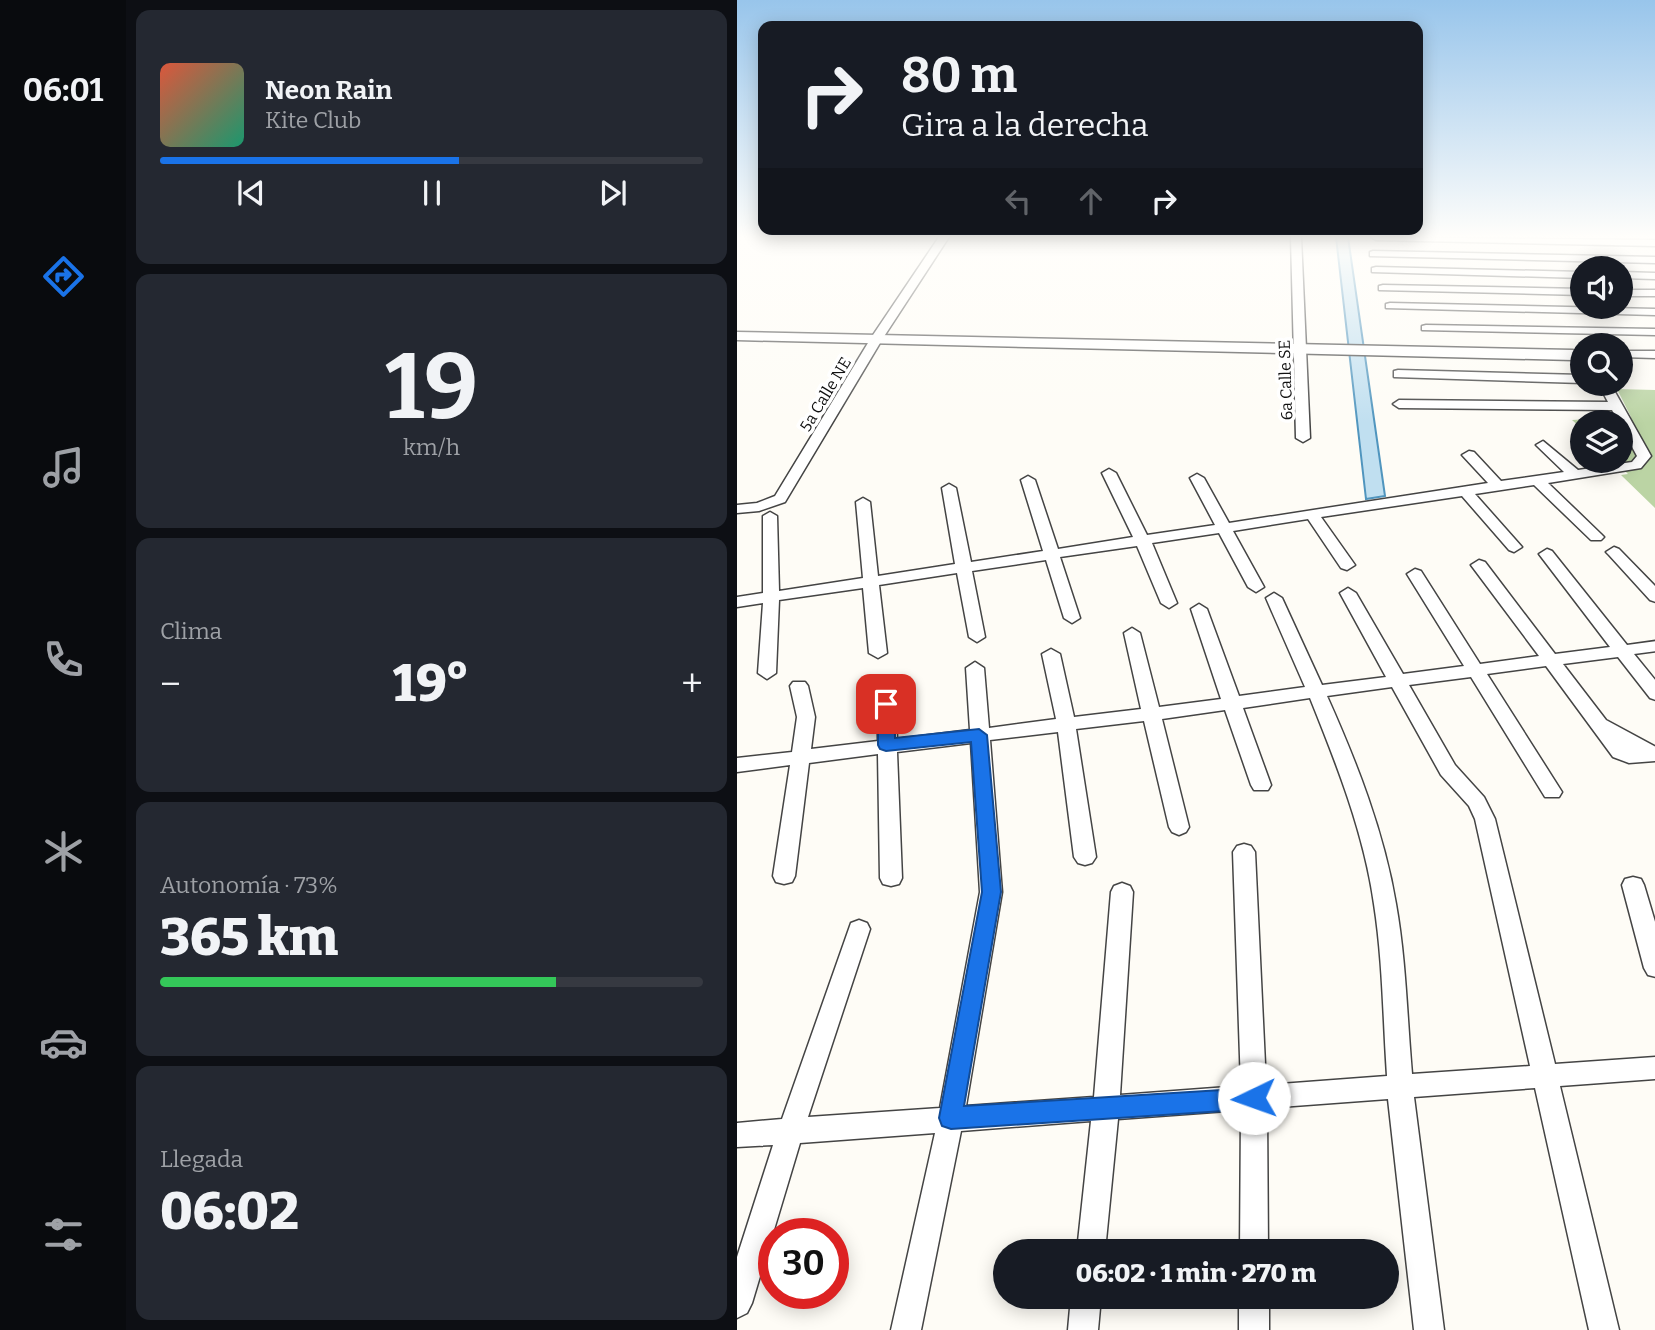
<!DOCTYPE html>
<html lang="es">
<head>
<meta charset="utf-8">
<style>
  :root { --surface:#171b24; --page:#242831; --text:#f1f3f6; --muted:#9ea1a6; --line:#363941; --accent:#1a73e8 }
  body { margin:0; font-family:Bitter,serif; background:var(--page); color:var(--text); height:100vh; display:flex; flex-direction:column; font-size:26px; white-space:nowrap }
  * { box-sizing:border-box; margin:0 }
  p { font-size:23px; color:var(--muted) }
  .icon { flex:none; width:38px; height:38px; fill:none; stroke:currentColor; stroke-width:2; stroke-linecap:round; stroke-linejoin:round }
  .map { position:relative; flex:1; overflow:hidden }
  .panel { display:flex; flex-direction:column; gap:10px; padding:10px; background:#0d0f14; width:611px }
  .panel>* { flex:none }
  .top-card { position:absolute; left:21px; top:21px; width:665px; height:214px; border-radius:14px; box-shadow:0 4px 18px #0003; background:#171b24; color:var(--text); overflow:hidden }
  .buttons { position:absolute; left:833px; top:256px; display:grid; gap:14px }
  .buttons a { display:grid; place-items:center; width:63px; height:63px; border-radius:50%; background:var(--surface); box-shadow:0 4px 18px #0003; font-size:35px }
  .speed { position:absolute; left:21px; top:1218px; display:flex; gap:14px; font-size:35px; font-weight:700; text-align:center }
  .speed>* { display:grid; place-content:center; width:91px; height:91px; border-radius:50%; background:var(--surface); box-shadow:0 4px 18px #0003; line-height:1 }
  .speed .limit { border:10px solid #d22; background:#fff; color:#111 }
  .pin { position:absolute; display:grid; place-items:center; width:60px; height:60px; color:#fff; margin:-30px; border-radius:14px; box-shadow:0 4px 10px #0006 }
  .me { position:absolute; width:77px; margin:-38px; rotate:267deg; stroke-linejoin:round; filter:drop-shadow(0 0 5px #0008) }
  .turn { display:flex; align-items:center; gap:24px; height:147px; padding:0 28px; font-size:32px }
  .turn .icon { width:91px; height:91px; stroke-width:2.5 }
  .turn b { display:block; font-size:49px; line-height:60px }
  .lanes { display:flex; align-items:center; height:66px; padding:0 28px; background:#0003; justify-content:center; gap:35px; direction:ltr }
  .lanes .off { opacity:.35 }
  .big { font-size:52px; font-weight:800; line-height:1.1 }
  .panel .tile { flex:1; display:flex; flex-direction:column; justify-content:center; gap:10px; min-width:0; padding:0 24px; border-radius:14px; background:var(--page) }
  .panel .dial { align-items:center; gap:0 }
  .dial b { font-size:91px; line-height:1 }
  .song { display:flex; align-items:center; gap:21px }
  .cover { width:84px; height:84px; border-radius:10px; background:linear-gradient(135deg,hsl(10 70% 55%),hsl(160 70% 35%)) }
  .played { height:7px; border-radius:4px; background:linear-gradient(90deg,var(--accent) 55%,var(--line) 55%) }
  .keys { display:flex; justify-content:space-around; direction:ltr }
  .heat { display:flex; justify-content:space-between; align-items:center; font-size:38px; direction:ltr }
  .charge { height:10px; border-radius:5px; background:linear-gradient(90deg,#34c759 73%,var(--line) 0) }
  .trip { position:absolute; left:256px; top:1239px; width:406px; height:70px; border-radius:35px; background:var(--surface); box-shadow:0 4px 18px #0003; font-weight:800; line-height:70px; text-align:center }
  main { display:flex; flex:1; min-height:0 }
  .tab-bar { display:flex; flex-direction:column; width:126px; justify-content:space-around; align-items:center; background:#090b0e; color:var(--muted) }
  .tab-bar .icon { width:49px; height:49px }
  .tab-bar .active { color:var(--accent) }
  .tab-bar b { font-size:32px; color:var(--text) }
  .map>svg:first-child { display:block }
</style>
</head>
<body>
<main>
<nav class="tab-bar">
<b>06:01</b>
<svg class="icon active" aria-label="directions" viewBox="0 0 24 24"><path d="M12 3l9 9-9 9-9-9zM9 14v-3h6M13 9l2 2-2 2"/></svg>
<svg class="icon" aria-label="music" viewBox="0 0 24 24"><path d="M9 18V5l10-2v13"/><circle cx="6" cy="18" r="3"/><circle cx="16" cy="16" r="3"/></svg>
<svg class="icon" aria-label="phone" viewBox="0 0 24 24"><path d="M5 4h4l2 5-3 2q2 4 5 5l2-3 5 2v4C11 20 4 13 5 4z"/></svg>
<svg class="icon" aria-label="climate" viewBox="0 0 24 24"><path d="M12 3v18M4 7l16 10M4 17L20 7"/></svg>
<svg class="icon" aria-label="car" viewBox="0 0 24 24"><path d="M5 17H2v-5l4-1 3-4h7l3 4 3 1v5h-3M9 17h6M6 11h13"/><circle cx="7" cy="17" r="2"/><circle cx="17" cy="17" r="2"/></svg>
<svg class="icon" aria-label="filters" viewBox="0 0 24 24"><path d="M4 7h16M4 17h16"/><circle cx="9" cy="7" r="2"/><circle cx="15" cy="17" r="2"/></svg>
</nav>
<section class="panel">
<div class="tile">
<div class="song"><i class="cover"></i><div><b>Neon Rain</b><p>Kite Club</p></div></div>
<div class="played"></div>
<div class="keys"><svg class="icon" aria-label="previous" viewBox="0 0 24 24"><path d="M18 5L8 12l10 7zM5 5v14"/></svg><svg class="icon" aria-label="pause" viewBox="0 0 24 24"><path d="M8 5v14M16 5v14"/></svg><svg class="icon" aria-label="next" viewBox="0 0 24 24"><path d="M6 5l10 7-10 7zM19 5v14"/></svg></div>
</div>
<div class="tile dial"><b>19</b><p>km/h</p></div>
<div class="tile"><p>Clima</p>
<div class="heat"><a>−</a><b class="big">19°</b><a>+</a></div>
</div>
<div class="tile"><p>Autonomía · 73%</p><b class="big">365 km</b><div class="charge"></div></div>
<div class="tile"><p>Llegada</p><b class="big">06:02</b></div>
</section>
<div class="map">
<svg width="919" height="1330" viewBox="0 0 919 1330">
  <rect width="100%" height="100%" fill="#fefcf6"/>
  <path fill="#bbd4a4" d="M 880,389 L 918,390 L 918,508 L 884,475 L 891,474 L 877,460 L 884,460 L 884,422 L 845,422 L 845,429 L 835,420 L 894,417 Z"/>
  <path fill="#c0dff0" stroke="#5095be" stroke-width="2" d="M 599,237 L 611,237 L 648,496 L 629,499 Z"/>
  <g fill="none" stroke-linecap="round" stroke-linejoin="round">
    <defs>
      <path id="minor" d="M 202,237 L 212,237 L 146,338 L 48,502 L 22,511 L 0,513 L 0,505 L 20,503 L 38,496 L 134,338 Z
        M 554,237 L 564,237 L 573,438 L 566,442 L 559,438 Z
        M 634,237 L 919,240 L 919,246 L 639,240 Z
        M 636,251 L 919,257 L 919,263 L 633,256 L 633,252 Z
        M 639,267 L 845,272 L 845,278 L 635,272 L 635,268 Z
        M 884,272 L 919,273 L 919,279 L 884,278 Z
        M 646,285 L 845,289 L 845,295 L 642,290 L 642,286 Z
        M 884,290 L 919,290 L 919,296 L 884,296 Z
        M 653,303 L 919,309 L 919,315 L 649,308 L 649,304 Z
        M 689,325 L 919,329 L 919,335 L 685,330 L 685,326 Z
        M 884,351 L 919,351 L 919,358 L 884,357 Z
        M 661,370 L 845,375 L 845,383 L 657,377 L 657,371 Z
        M 861,383 L 873,383 L 914,456 L 904,468 L 811,483 L 864,534 L 867,537 L 864,540 L 854,540 L 797,485 L 738,494 L 785,547 L 777,552 L 772,550 L 725,496 L 584,517 L 618,565 L 610,570 L 604,568 L 571,519 L 496,531 L 527,587 L 519,592 L 511,587 L 482,533 L 415,543 L 440,603 L 432,608 L 424,603 L 400,546 L 323,557 L 343,618 L 335,623 L 327,618 L 309,560 L 235,571 L 248,637 L 240,642 L 232,637 L 220,573 L 142,585 L 150,653 L 141,658 L 132,653 L 126,588 L 42,600 L 39,673 L 30,679 L 21,673 L 26,603 L 0,607 L 0,597 L 26,593 L 26,516 L 33,512 L 40,516 L 42,591 L 126,578 L 119,502 L 126,498 L 133,502 L 141,576 L 218,564 L 205,488 L 212,484 L 219,488 L 234,562 L 306,551 L 284,480 L 291,476 L 298,480 L 321,549 L 396,537 L 365,473 L 372,469 L 379,473 L 410,535 L 478,525 L 453,478 L 460,474 L 467,478 L 492,523 L 751,483 L 725,455 L 732,451 L 737,452 L 764,481 L 827,472 L 799,445 L 806,441 L 841,470 L 895,462 L 900,456 L 875,410 L 662,408 L 656,404 L 662,400 L 871,402 Z
        M 877,547 L 882,549 L 919,587 L 919,602 L 913,600 L 872,555 L 869,552 Z
        M 810,549 L 815,551 L 890,645 L 919,641 L 919,651 L 897,654 L 919,681 L 919,700 L 913,698 L 881,657 L 826,664 L 869,720 L 919,747 L 919,761 L 892,763 L 876,757 L 809,666 L 750,674 L 825,792 L 822,797 L 808,797 L 734,677 L 672,685 L 718,765 L 747,797 L 758,819 L 818,1064 L 919,1057 L 919,1079 L 823,1086 L 882,1330 L 852,1330 L 798,1088 L 677,1097 L 707,1330 L 677,1330 L 651,1099 L 530,1108 L 531,1251 L 503,1251 L 504,1110 L 381,1119 L 368,1251 L 340,1251 L 354,1121 L 224,1131 L 184,1330 L 154,1330 L 198,1133 L 63,1143 L 15,1303 L 10,1313 L 0,1318 L 0,1257 L 36,1145 L 0,1147 L 0,1123 L 45,1119 L 114,923 L 122,920 L 130,923 L 133,929 L 71,1117 L 203,1108 L 243,892 L 234,743 L 160,752 L 165,878 L 162,884 L 154,886 L 146,884 L 143,878 L 141,754 L 72,763 L 58,876 L 55,882 L 47,884 L 39,882 L 36,876 L 53,765 L 0,772 L 0,758 L 55,752 L 60,717 L 53,686 L 56,682 L 68,682 L 71,686 L 78,717 L 74,749 L 141,741 L 140,683 L 149,677 L 158,683 L 160,739 L 233,730 L 229,668 L 238,662 L 247,668 L 252,728 L 319,719 L 305,654 L 314,649 L 323,654 L 337,717 L 404,709 L 387,633 L 395,628 L 403,633 L 422,707 L 484,699 L 454,609 L 462,604 L 470,609 L 502,696 L 568,687 L 529,598 L 537,593 L 545,598 L 585,685 L 649,677 L 603,593 L 611,588 L 619,593 L 666,674 L 727,666 L 670,574 L 678,569 L 684,571 L 743,664 L 802,656 L 734,565 L 742,560 L 748,562 L 818,654 L 873,647 L 802,554 ZM 655,687 L 704,775 L 732,806 L 738,819 L 793,1066 L 675,1074 C 670,1017 669,960 659,904 C 647,832 620,763 590,696 ZM 573,698 C 600,765 627,833 637,904 C 646,961 646,1019 650,1076 L 529,1085 L 518,852 L 514,846 L 507,844 L 500,846 L 496,852 L 504,1086 L 383,1095 L 396,892 L 393,886 L 385,883 L 377,886 L 374,892 L 357,1097 L 229,1106 L 265,892 L 253,740 L 321,732 L 337,857 L 341,863 L 348,865 L 355,863 L 359,857 L 339,729 L 407,721 L 432,827 L 435,832 L 442,835 L 449,832 L 452,827 L 425,719 L 488,710 L 514,785 L 517,790 L 531,790 L 534,785 L 506,708 Z
        M 896,877 L 904,879 L 907,885 L 919,925 L 919,977 L 911,975 L 907,968 L 885,885 L 888,879 Z
        M 334,1297 L 364,1297 L 361,1330 L 331,1330 Z
        M 502,1297 L 532,1297 L 532,1330 L 502,1330 Z"/>
      <path id="tertiary" d="M 0,332 L 836,350 L 844,355 L 836,360 L 0,340 Z"/>
    </defs>
    <use href="#minor" stroke="#444" stroke-width="3"/>
    <use href="#tertiary" stroke="#444" stroke-width="3"/>
    <use href="#minor" fill="#fff" fill-rule="evenodd"/>
    <use href="#tertiary" fill="#fff" fill-rule="evenodd"/>
  </g>
  <linearGradient id="sky" x2="0" y2="1"><stop stop-color="#98c5eb"/><stop offset="0.56" stop-color="#fffefb"/><stop offset="1" stop-color="#fffefb" stop-opacity="0"/></linearGradient>
  <rect width="919" height="423" fill="url(#sky)"/>
  <path fill="#1a73e8" stroke="#114b97" stroke-width="2" d="M 149,698 L 158,704 L 158,738 L 242,729 L 250,735 L 264,892 L 227,1106 L 517,1088 L 525,1091 L 528,1098 L 525,1106 L 517,1109 L 214,1129 L 205,1126 L 202,1118 L 245,892 L 234,742 L 149,751 L 143,749 L 141,745 L 141,704 Z"/>
  <g text-anchor="middle" stroke-width="7" stroke-linejoin="round" paint-order="stroke">
    <g font-size="16" fill="#111" stroke="#fff">
      <text transform="translate(548 380) rotate(-92)" y="6">6a Calle SE</text>
      <text transform="translate(88 394) rotate(-59)" y="6">5a Calle NE</text>
    </g>
  </g>
</svg>
<div class="buttons">
<a><svg class="icon" aria-label="sound" viewBox="0 0 24 24"><path d="M4 9h4l5-4v14l-5-4H4zM17 9q2 3 0 6"/></svg></a>
<a><svg class="icon" aria-label="search" viewBox="0 0 24 24"><circle cx="10" cy="10" r="6"/><path d="M15 15l6 6"/></svg></a>
<a><svg class="icon" aria-label="layers" viewBox="0 0 24 24"><path d="M12 4l9 5-9 5-9-5zM3 14l9 5 9-5"/></svg></a>
</div>
<div class="speed"><div class="limit">30</div></div>
<div class="pin" style="left:149px;top:704px;background:#d93025"><svg class="icon" aria-label="arrive" viewBox="0 0 24 24"><path d="M6 21V4h12l-3 4 3 4H6"/></svg></div>
<svg class="me" style="left:517px;top:1098px" viewBox="-20 -20 40 40"><circle r="19" fill="#fff"/><path d="M0-13L10 11 0 6-10 11z" fill="#1a73e8"/></svg>
<div class="trip">06:02 · 1 min · 270 m</div>
<div class="top-card">
<div class="turn"><svg class="icon" aria-label="right" viewBox="0 0 24 24"><path d="M7 20v-9h11M14 6l5 5-5 5"/></svg><div><b>80 m</b>Gira a la derecha</div></div>
<div class="lanes"><svg class="icon off" aria-label="left" viewBox="0 0 24 24"><path d="M17 20v-9H6M10 6l-5 5 5 5"/></svg><svg class="icon off" aria-label="ahead" viewBox="0 0 24 24"><path d="M12 20V5M6 11l6-6 6 6"/></svg><svg class="icon" aria-label="right" viewBox="0 0 24 24"><path d="M7 20v-9h11M14 6l5 5-5 5"/></svg></div>
</div>
</div>
</main>
</body>
</html>
